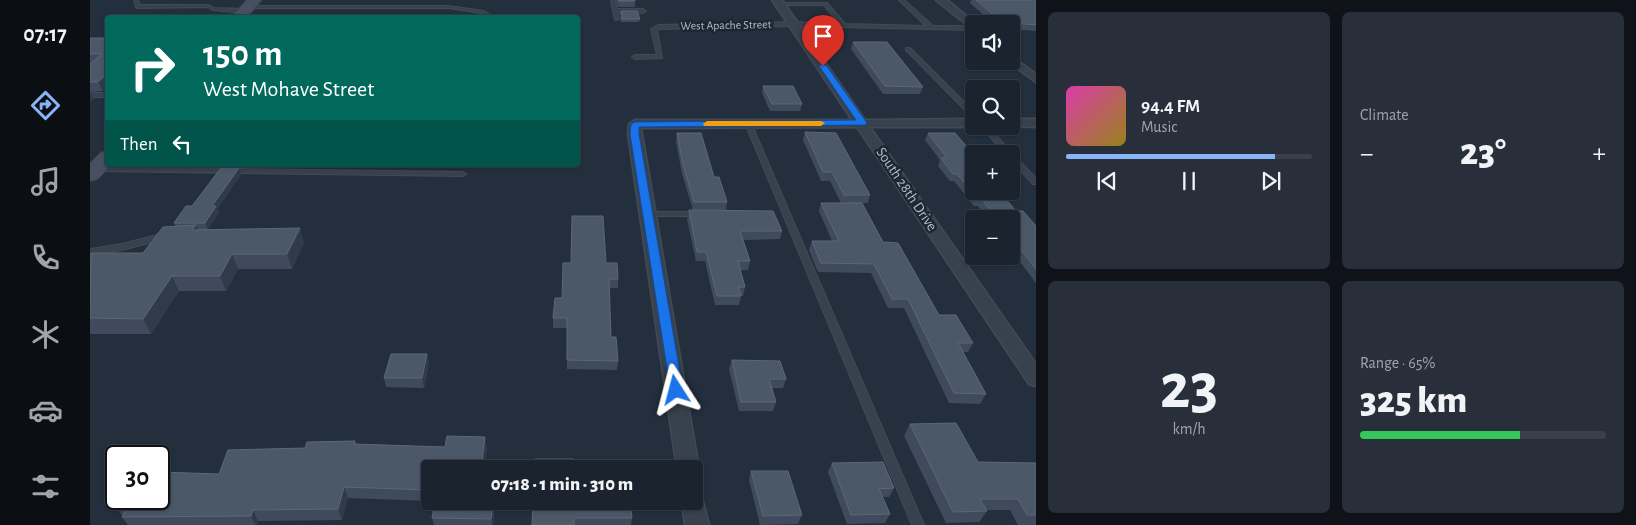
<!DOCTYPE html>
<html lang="en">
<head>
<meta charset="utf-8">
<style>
  :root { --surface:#1b232e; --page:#282f3a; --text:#f1f3f6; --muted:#a0a4aa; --line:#39404a; --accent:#8ab4f8 }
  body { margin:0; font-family:"Alegreya Sans",sans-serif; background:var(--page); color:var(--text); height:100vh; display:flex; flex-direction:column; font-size:19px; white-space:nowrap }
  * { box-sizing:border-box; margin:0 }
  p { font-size:16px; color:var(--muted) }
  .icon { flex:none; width:28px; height:28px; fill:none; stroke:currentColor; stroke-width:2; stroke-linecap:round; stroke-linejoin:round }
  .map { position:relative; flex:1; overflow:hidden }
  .panel { display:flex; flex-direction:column; gap:12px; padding:12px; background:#0f1319; width:600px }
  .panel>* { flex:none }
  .guide { position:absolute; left:15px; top:15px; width:475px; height:152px; border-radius:5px; box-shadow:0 1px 4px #0004,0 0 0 1px var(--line); background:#00695c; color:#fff; overflow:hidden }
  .buttons { position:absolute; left:875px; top:15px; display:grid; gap:10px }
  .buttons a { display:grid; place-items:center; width:55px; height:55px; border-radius:5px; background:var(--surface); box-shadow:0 1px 4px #0004,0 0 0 1px var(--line); font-size:25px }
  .speed { position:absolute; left:15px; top:445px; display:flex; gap:10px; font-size:25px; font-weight:700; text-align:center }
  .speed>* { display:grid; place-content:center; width:65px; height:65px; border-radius:50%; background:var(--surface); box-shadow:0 1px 4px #0004,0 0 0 1px var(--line); line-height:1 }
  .speed .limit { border:2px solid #111; border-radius:8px; background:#fff; color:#111 }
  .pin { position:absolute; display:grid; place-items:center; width:42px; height:42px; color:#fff; margin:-51px -21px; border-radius:50% 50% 50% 0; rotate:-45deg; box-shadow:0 0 5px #0007 }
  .pin .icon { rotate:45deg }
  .me { position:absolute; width:55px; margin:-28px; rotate:351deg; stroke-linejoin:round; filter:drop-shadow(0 0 4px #0008) }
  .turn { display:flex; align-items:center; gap:18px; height:105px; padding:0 15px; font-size:22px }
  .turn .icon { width:65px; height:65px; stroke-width:2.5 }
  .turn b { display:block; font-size:35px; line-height:42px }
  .then { display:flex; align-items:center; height:48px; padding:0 15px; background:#0003; gap:10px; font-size:19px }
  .big { font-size:38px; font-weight:800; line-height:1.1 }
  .panel .widget { flex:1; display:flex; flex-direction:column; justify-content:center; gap:8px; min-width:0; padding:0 18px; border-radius:8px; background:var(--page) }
  .panel .dial { align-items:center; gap:0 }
  .dial b { font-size:65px; line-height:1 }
  .song { display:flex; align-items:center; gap:15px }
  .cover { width:60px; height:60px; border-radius:8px; background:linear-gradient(135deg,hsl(320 70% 55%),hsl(50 70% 35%)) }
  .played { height:5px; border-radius:2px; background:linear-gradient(90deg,var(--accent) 85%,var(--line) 85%) }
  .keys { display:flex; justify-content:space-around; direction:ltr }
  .heat { display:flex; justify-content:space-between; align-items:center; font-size:28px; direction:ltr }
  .charge { height:8px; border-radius:4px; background:linear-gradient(90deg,#34c759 65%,var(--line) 0) }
  .panel .tiles { flex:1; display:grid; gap:12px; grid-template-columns:repeat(2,1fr) }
  .trip { position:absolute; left:331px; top:460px; width:282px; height:50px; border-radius:5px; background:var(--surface); box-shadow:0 1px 4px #0004,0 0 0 1px var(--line); font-weight:800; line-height:50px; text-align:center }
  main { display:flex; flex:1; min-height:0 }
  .tabs { display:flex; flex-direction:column; width:90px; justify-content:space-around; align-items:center; background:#0b0e12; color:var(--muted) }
  .tabs .icon { width:35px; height:35px }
  .tabs .on { color:var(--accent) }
  .tabs b { font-size:22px; color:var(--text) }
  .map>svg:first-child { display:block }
</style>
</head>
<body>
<main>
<nav class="tabs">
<b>07:17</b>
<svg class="icon on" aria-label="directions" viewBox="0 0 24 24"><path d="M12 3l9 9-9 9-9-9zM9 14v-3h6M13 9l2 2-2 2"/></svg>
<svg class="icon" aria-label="music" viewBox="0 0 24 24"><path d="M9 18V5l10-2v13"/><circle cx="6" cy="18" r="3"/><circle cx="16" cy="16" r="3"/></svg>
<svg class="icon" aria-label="phone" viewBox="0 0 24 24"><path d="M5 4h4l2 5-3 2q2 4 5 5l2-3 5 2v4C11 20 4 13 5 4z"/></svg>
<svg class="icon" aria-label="climate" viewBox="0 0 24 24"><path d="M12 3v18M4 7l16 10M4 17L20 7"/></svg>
<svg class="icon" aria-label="car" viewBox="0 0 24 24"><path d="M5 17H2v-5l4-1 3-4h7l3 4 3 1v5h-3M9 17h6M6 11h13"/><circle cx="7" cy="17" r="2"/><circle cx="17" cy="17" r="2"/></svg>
<svg class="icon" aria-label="filters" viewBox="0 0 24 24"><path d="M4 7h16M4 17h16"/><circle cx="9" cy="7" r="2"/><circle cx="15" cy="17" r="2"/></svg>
</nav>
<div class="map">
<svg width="946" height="525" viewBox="0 0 946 525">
  <rect width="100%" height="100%" fill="#242f3e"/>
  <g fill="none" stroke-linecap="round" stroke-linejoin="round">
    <defs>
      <path id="service" d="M 44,0 L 48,0 L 50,5 L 119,5 L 124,8 L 154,9 L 157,11 L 154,13 L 123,10 L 118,7 L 48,8 L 46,7 Z
        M 521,0 L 525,0 L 527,9 L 553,9 L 556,11 L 553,13 L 528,13 L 530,19 L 525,20 Z
        M 809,0 L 814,0 L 843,26 L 884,26 L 884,30 L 704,26 L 569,29 L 567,30 L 572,58 L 545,59 L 542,57 L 545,55 L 567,55 L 561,29 L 568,25 L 704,22 L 750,24 L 734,5 L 688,5 L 688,4 L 690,3 L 737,3 L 755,24 L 836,26 Z
        M 157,6 L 359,6 L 393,11 L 407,18 L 400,18 L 390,13 L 359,8 L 155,8 L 155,7 Z
        M 816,48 L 820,48 L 884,112 L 884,118 L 882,117 L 816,50 Z
        M 0,93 L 18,93 L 18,97 L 0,97 Z
        M 658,121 L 661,123 L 834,525 L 822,525 L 655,123 Z
        M 891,126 L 898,126 L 922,154 L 946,178 L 946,184 L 943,184 L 921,160 L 921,154 L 915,154 Z
        M 4,167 L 372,172 L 376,174 L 372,176 L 7,171 L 3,169 Z
        M 555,212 L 610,212 L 614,214 L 610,216 L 558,216 L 554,214 Z
        M 75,233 L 78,234 L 79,236 L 78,238 L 32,250 L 0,255 L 0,249 L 32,244 Z"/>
      <path id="minor" d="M 682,0 L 692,0 L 775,120 L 884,119 L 884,126 L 886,126 L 884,127 L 780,127 L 946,364 L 946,386 L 939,384 L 767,127 L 551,128 L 609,469 L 605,476 L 605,469 L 587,469 L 538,134 L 539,124 L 545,120 L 762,120 Z
        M 846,0 L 857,0 L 886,24 L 884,24 L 884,30 Z
        M 921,56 L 946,74 L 946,82 L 917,61 L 921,61 Z
        M 921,119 L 946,119 L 946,127 L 919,126 L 921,126 Z
        M 605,491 L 611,494 L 619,525 L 595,525 L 592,501 L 605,501 Z"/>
      <path id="secondary" d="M 157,0 L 171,0 L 156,18 L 141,18 Z
        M 18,151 L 18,165 L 21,165 L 7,179 L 0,181 L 0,164 L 11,153 Z"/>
    </defs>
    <use href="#service" stroke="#414a57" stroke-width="2"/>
    <use href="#minor" stroke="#414a57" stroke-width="3"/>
    <use href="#secondary" stroke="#414a57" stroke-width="2"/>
    <use href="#service" fill="#38414e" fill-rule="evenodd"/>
    <use href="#minor" fill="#38414e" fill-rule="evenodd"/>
    <use href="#secondary" fill="#465061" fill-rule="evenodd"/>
  </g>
  <path fill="#3f4b5c" d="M 526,0 L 545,0 L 545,7 L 528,7 Z
    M 881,0 L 946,0 L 946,31 L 921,29 L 921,24 L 904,24 L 880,3 Z
    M 531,11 L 550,19 L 549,22 L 531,22 Z
    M 0,38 L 18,38 L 18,87 L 13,91 L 0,92 L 4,99 L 0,102 L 0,64 L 1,63 L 0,63 Z
    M 763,42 L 833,87 L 830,94 L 793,94 L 761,49 Z
    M 673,86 L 712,104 L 710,111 L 680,111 L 672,93 Z
    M 715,132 L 780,195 L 778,203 L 772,203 L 793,242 L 849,315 L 883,343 L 878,352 L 873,352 L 896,394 L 890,404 L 859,403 L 814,308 L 798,308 L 781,273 L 728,272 L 719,250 L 722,241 L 742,241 L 729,211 L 731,203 L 751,203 L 740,181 L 731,181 L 713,140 Z
    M 587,133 L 624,177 L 637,202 L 636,210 L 603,210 L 592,174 L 586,141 Z
    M 838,133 L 884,191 L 926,211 L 946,226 L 946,283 L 921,250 L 921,219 L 897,219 L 888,206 L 884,206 L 864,181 L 860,181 L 848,166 L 850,160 L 835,140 Z
    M 149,168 L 151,175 L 127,209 L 129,213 L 118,229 L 214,243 L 202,269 L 148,269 L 136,291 L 89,291 L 61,334 L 0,334 L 0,254 L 53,253 L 85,226 L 84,223 L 102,206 Z
    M 599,210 L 692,231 L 690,239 L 653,240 L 660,261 L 658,270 L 650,270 L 655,287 L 653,296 L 651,296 L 649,305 L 625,305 L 615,261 L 606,261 L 597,219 Z
    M 516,263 L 528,279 L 528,288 L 519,288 L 521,337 L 528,361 L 527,370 L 477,369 L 477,328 L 463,328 L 463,318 L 472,298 Z
    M 337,354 L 339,363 L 334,388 L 296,387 L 294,378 Z
    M 642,360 L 696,379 L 693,388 L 682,388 L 686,402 L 683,411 L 649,411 L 639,369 Z
    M 820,424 L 888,462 L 946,463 L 946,525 L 928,525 L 920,510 L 896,510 L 897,511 L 889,522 L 856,523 L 814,436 Z
    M 265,441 L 266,445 L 397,448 L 394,469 L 340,469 L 340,501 L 258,498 L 252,520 L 168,521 L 167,525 L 38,525 L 32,517 L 33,515 L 32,515 L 24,505 L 215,448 Z
    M 742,463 L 804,488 L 799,497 L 793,497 L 800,514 L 795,523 L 757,524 L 738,472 Z
    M 661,471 L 712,515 L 708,524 L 670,525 L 659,480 Z
    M 345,501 L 405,501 L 403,525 L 344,525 L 342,518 Z
    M 443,501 L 542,518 L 541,525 L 442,525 Z"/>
  <path fill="#2f3b4b" d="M 18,73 L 18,87 L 13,91 L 8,82 Z
    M 0,91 L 4,99 L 0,102 Z
    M 149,168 L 151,175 L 127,209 L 129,213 L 118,230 L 115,223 L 122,206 Z
    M 106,225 L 112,239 L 102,230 Z
    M 210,228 L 214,243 L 202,269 L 197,254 Z
    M 142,254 L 148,269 L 136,291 L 130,276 Z
    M 82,276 L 89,291 L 61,334 L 53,319 Z
    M 337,354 L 339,363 L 334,388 L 332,378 Z
    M 395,437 L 397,448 L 394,469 L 391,469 Z
    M 254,487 L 258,498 L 252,520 L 248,509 Z
    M 403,501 L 405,501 L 403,525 L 402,525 L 401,519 Z
    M 163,510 L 168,521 L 167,525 L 165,525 L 161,516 Z"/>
  <path fill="#4b5868" stroke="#5c6777" d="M 529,0 L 545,0 L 545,1 L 529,1 Z
    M 886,0 L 946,0 L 946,25 L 912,22 Z
    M 531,11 L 547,11 L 550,19 L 532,19 Z
    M 0,38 L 18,38 L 18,73 L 8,82 L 0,82 L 0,64 L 12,54 L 0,54 Z
    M 763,42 L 797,42 L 833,87 L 795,86 Z
    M 673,86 L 703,86 L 712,104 L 682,104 Z
    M 715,132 L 746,133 L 780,195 L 754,195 L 742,172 L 733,172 Z
    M 587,133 L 611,133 L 624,177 L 629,177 L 637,202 L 604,202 L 593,165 Z
    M 838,133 L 865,133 L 884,155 L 884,191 L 909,191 L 926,211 L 933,211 L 946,226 L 946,269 L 921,237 L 921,219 L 907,219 L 891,198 L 888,198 L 867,174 L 863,174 L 851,158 L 857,158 Z
    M 131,168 L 149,168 L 122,206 L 126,206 L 115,223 L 84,223 L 96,206 L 102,206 Z
    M 731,203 L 772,203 L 793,242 L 808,243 L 849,315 L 866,315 L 883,343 L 868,343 L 896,394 L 864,393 L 818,299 L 802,299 L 784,264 L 731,263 L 722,241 L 749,241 Z
    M 599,210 L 683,211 L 692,231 L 650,231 L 660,261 L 648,261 L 655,287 L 648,287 L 651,296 L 627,296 L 616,252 L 607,252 Z
    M 482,216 L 513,216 L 516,263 L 527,263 L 528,279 L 519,279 L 521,337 L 526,337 L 528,361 L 477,360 L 477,318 L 463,318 L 465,298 L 472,298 L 473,263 L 481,263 Z
    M 106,225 L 102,230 L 210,228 L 197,254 L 142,254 L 130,276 L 82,276 L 53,319 L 0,318 L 1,253 L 53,253 L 73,227 Z
    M 301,354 L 337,354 L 332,378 L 294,378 Z
    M 642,360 L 690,361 L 696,379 L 679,379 L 686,402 L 651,402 Z
    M 866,423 L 888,462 L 946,463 L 946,515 L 937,515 L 928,499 L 890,499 L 897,511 L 863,512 L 820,424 Z
    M 357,436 L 395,437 L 391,469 L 340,469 L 340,490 L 254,487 L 248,509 L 163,510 L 161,516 L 32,517 L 39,505 L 24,505 L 27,499 L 69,499 L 69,472 L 129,474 L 138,450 L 215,448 L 217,442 L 265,441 L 264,444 L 355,447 Z
    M 445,459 L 484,459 L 484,469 L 445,469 Z
    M 793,462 L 804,488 L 789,489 L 800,514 L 761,515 L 742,463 Z
    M 661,471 L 698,471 L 712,515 L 673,516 Z
    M 345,501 L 403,501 L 401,519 L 342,518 Z
    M 443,501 L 540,501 L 542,518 L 484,518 L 484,525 L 442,525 Z"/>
  <path fill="#1a73e8" stroke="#114b97" d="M 730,65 L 736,65 L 777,123 L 775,125 L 549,127 L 549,134 L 593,390 L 591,394 L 581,394 L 540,134 L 541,124 L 545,122 L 766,120 L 729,66 Z"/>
  <path fill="#f59e0b" d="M 617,121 L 731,121 L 735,123 L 731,126 L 614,126 L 613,124 Z"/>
  <g text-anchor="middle" stroke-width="5" stroke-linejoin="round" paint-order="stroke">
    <g font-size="12" fill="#b4bcc9" stroke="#1d2633">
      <text transform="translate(636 25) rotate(-1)" y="4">West Apache Street</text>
    </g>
    <g font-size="15" fill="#b4bcc9" stroke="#1d2633">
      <text transform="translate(817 189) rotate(56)" y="5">South 28th Drive</text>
    </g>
  </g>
</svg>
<div class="buttons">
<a><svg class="icon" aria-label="sound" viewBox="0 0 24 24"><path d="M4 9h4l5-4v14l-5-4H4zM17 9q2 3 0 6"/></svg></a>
<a><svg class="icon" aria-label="search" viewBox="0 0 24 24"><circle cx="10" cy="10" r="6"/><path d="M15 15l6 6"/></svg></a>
<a>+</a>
<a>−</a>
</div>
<div class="speed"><div class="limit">30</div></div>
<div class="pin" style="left:733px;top:66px;background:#d93025"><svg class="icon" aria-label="arrive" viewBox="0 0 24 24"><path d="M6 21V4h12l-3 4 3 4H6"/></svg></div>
<svg class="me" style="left:586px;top:390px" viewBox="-20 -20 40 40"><path d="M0-17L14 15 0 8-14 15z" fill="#1a73e8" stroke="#fff" stroke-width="4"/></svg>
<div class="trip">07:18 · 1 min · 310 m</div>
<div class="guide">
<div class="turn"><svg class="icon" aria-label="right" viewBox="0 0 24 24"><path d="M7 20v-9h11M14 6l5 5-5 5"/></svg><div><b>150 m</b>West Mohave Street</div></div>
<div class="then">Then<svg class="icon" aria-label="left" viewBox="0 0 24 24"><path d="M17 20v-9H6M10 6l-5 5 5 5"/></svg></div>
</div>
</div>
<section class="panel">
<div class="tiles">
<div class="widget">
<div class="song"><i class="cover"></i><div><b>94.4 FM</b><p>Music</p></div></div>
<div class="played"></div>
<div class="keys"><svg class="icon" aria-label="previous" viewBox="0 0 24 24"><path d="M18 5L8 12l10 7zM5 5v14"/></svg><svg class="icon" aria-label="pause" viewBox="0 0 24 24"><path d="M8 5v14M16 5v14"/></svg><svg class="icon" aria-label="next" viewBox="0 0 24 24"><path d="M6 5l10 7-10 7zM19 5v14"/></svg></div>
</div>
<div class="widget"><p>Climate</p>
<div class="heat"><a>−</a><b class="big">23°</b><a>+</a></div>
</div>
<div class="widget dial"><b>23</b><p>km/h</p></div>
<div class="widget"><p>Range · 65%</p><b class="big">325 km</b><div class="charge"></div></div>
</div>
</section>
</main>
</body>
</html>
